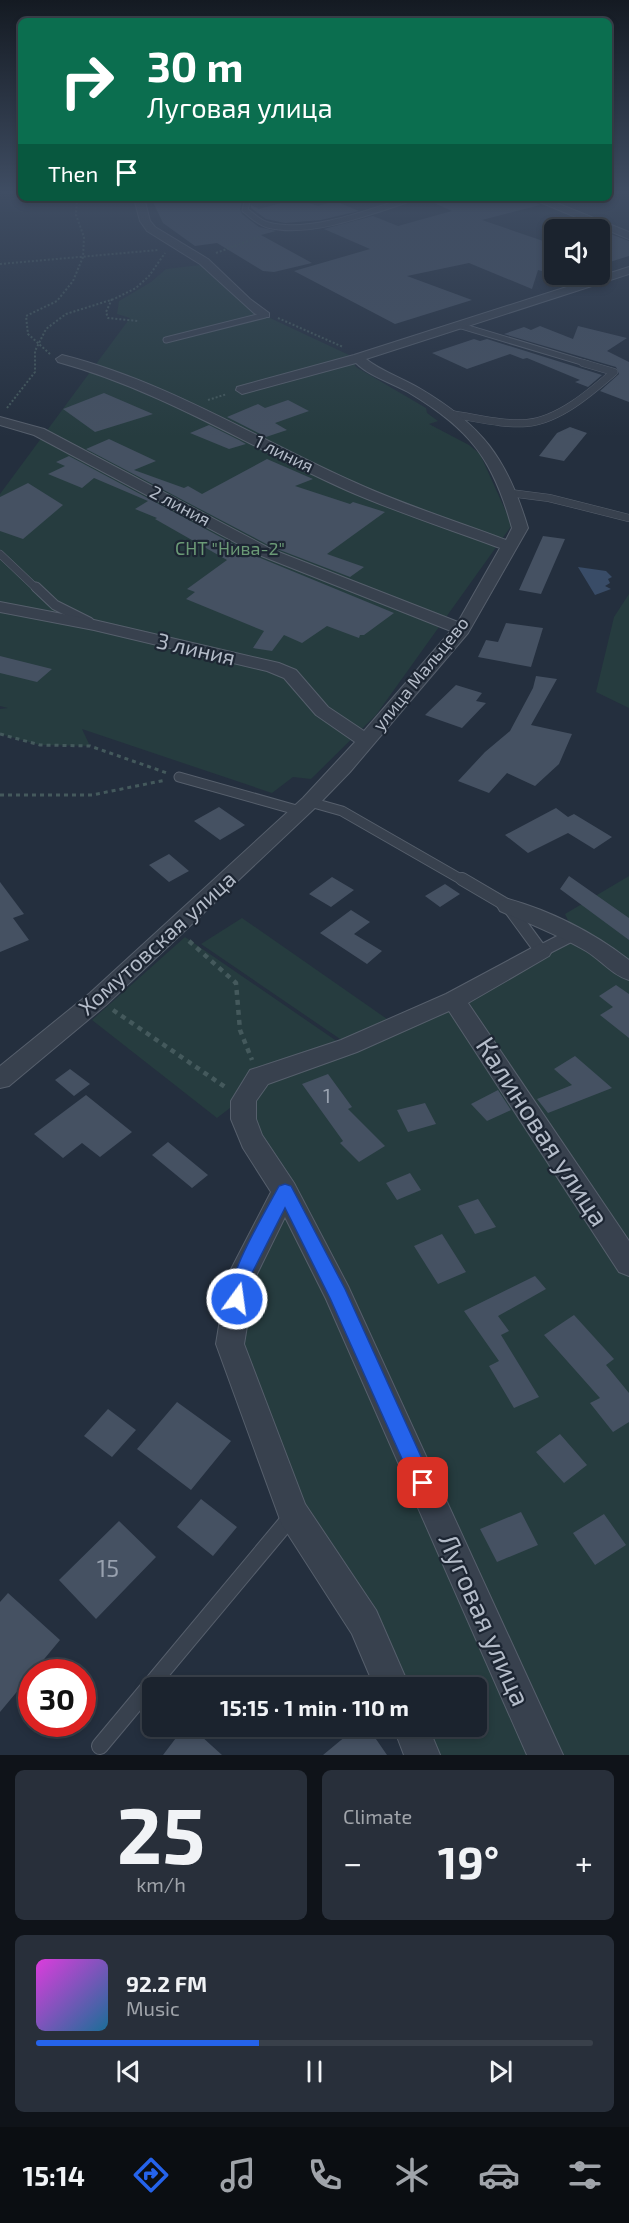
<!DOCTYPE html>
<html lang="en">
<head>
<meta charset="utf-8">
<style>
  :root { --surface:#1b232e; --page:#282f3a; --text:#f1f3f6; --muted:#a0a4aa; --line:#39404a; --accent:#2563eb }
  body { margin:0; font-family:"Exo 2",sans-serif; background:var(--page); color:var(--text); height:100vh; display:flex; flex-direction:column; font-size:22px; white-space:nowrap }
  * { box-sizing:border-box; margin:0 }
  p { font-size:20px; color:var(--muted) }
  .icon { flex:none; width:33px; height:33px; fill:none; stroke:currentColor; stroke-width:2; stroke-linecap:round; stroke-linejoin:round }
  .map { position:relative; height:1755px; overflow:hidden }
  .side { display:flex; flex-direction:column; gap:15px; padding:15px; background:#0f1319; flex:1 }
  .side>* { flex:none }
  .banner { position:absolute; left:18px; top:18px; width:594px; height:183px; border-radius:9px; box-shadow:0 3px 9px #0003,0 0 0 2px var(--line); background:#0b6e4f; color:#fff; overflow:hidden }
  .buttons { position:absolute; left:544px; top:219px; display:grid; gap:12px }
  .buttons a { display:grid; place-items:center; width:66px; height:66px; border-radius:9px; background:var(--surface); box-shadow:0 3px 9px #0003,0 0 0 2px var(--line); font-size:30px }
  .speed { position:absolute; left:18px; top:1659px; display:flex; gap:12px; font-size:30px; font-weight:700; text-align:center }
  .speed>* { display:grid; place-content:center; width:78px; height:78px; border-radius:50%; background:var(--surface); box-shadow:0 3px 9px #0003,0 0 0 2px var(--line); line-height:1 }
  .speed .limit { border:9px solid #d22; background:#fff; color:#111 }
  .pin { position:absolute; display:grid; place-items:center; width:51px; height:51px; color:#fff; margin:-26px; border-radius:12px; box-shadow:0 3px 9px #0006 }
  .me { position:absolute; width:66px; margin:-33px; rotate:14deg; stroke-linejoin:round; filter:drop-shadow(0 0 4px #0008) }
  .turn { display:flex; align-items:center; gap:21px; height:126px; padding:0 30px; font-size:27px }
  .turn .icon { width:78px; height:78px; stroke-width:2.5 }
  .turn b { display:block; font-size:42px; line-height:51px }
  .then { display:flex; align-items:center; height:57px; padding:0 30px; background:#0003; gap:12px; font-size:22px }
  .big { font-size:45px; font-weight:700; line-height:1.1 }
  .side .widget { flex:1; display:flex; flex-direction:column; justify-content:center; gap:9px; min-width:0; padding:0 21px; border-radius:9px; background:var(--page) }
  .side .dial { align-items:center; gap:0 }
  .dial b { font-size:78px; line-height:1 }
  .song { display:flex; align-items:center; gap:18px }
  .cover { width:72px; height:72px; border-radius:9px; background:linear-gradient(135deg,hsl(300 70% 55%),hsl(200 70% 35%)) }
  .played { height:6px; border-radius:3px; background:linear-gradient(90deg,var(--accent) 40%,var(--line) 40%) }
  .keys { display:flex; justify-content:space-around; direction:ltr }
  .heat { display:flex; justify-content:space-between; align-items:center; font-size:33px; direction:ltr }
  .side .tiles { flex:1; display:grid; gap:15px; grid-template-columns:1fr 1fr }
  .widget:last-child { grid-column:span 2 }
  .trip { position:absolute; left:142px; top:1677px; width:345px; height:60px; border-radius:9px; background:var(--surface); box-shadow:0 3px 9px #0003,0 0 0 2px var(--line); font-weight:700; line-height:60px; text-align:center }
  .dock { display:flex; height:96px; justify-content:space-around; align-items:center; background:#0b0e12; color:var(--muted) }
  .dock .icon { width:42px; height:42px }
  .dock .selected { color:var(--accent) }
  .dock b { font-size:27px; color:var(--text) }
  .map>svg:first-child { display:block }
</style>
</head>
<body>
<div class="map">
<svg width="629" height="1755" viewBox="0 0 629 1755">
  <rect width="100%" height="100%" fill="#242f3e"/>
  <path fill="#263c3f" d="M 200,265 L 262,317 L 268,317 L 349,355 L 356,367 L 426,408 L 427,413 L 438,421 L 429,424 L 469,445 L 480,454 L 512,525 L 376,715 L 311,779 L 293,777 L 272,793 L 82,729 L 90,746 L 40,745 L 0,734 L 0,709 L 8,708 L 0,706 L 0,494 L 130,318 L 117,314 L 119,301 L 151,282 L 166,269 Z
    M 629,594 L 629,708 L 596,692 L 614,617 Z
    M 629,876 L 629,1755 L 422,1755 L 410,1727 L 477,1726 L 477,1688 L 393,1687 L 293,1514 L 230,1344 L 285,1191 L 246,1130 L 249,1089 L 349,1046 L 574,933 L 565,914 Z
    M 242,918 L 387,1019 L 343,1041 L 201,944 Z
    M 185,937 L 341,1044 L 248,1076 L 238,1088 L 230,1108 L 217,1118 L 92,1020 Z"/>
  <path fill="#394c67" d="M 578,567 L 606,571 L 612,577 L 608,579 L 610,583 L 605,586 L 611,589 L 595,595 Z"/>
  <path fill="#455162" d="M 151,198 L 237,198 L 242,201 L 240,209 L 242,214 L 259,227 L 276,231 L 261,235 L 312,263 L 274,272 L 263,271 L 217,243 L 195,246 L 163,223 Z
    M 423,198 L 528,198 L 540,205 L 482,220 L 555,245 L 555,275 L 538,270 L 532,289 L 469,263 L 407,276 L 472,300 L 395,324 L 294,271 L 370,249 L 324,229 L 373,216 L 398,226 L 452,211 Z
    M 296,199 L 318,206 L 335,201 L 359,211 L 321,220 L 285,223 L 266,219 L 251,208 L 251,205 L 259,209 Z
    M 603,231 L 629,241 L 629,256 L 600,265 L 600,232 Z
    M 540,326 L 573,339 L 578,326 L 627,338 L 607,351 L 629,362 L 629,402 L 600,391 L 619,374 L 616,367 L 504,334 L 524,327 L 531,330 Z
    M 474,339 L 480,341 L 487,339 L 602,375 L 588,387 L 575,382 L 580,380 L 527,358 L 523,359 L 510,354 L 467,369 L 432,353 Z
    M 104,393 L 153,414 L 95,432 L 63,409 Z
    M 288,400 L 309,411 L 275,423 L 287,430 L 266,437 L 227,417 L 258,404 L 265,408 Z
    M 209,425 L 239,440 L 246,444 L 229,449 L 190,433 Z
    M 570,427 L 587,433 L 564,461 L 539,456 L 557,433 Z
    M 109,439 L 156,461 L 134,470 L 184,488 L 188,486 L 202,494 L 267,459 L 313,479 L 295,486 L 350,504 L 353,502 L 385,512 L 327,554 L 364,567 L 350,577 L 272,547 L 86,449 Z
    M 69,456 L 258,557 L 394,613 L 364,635 L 360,635 L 359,638 L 327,626 L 302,643 L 284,635 L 272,651 L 253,648 L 264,631 L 186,599 L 195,592 L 187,589 L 227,560 L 155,519 L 157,518 L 135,509 L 148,501 L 94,478 L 82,488 L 48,474 L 65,466 L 56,462 Z
    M 28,483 L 63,505 L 23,539 L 0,531 L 0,497 Z
    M 543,536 L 565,539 L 541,594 L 519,590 Z
    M 506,623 L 543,628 L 531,667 L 478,657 L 486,640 L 498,642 Z
    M 0,656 L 52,669 L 37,682 L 0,673 Z
    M 536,676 L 557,679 L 531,725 L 572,734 L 559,764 L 535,786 L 507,773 L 489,793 L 458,781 L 485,752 L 510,731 L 533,688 Z
    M 456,685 L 482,693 L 476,701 L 486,703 L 462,728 L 425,715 Z
    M 219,807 L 245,825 L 220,840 L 194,821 Z
    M 556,808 L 568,817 L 574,814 L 612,837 L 594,849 L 568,833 L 528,853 L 505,835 Z
    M 169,854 L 189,871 L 169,882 L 149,865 Z
    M 569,876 L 629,918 L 629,940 L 560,889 Z
    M 332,877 L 354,890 L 331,907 L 309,894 Z
    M 0,882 L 24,914 L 13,918 L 29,940 L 0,952 Z
    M 445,884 L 460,894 L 440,907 L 425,896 Z
    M 351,910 L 370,922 L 354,934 L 382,951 L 367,964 L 320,933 Z
    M 616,985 L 629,994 L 629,1038 L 600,1015 L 613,1007 L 599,996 Z
    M 575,1056 L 612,1088 L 548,1113 L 537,1099 L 572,1085 L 554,1069 Z
    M 70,1069 L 90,1084 L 74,1096 L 55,1080 Z
    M 328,1074 L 352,1107 L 348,1109 L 385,1146 L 359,1162 L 340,1143 L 343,1141 L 302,1084 Z
    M 498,1090 L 511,1110 L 487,1121 L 471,1104 Z
    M 86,1095 L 132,1132 L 100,1157 L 82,1143 L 63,1158 L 34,1134 Z
    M 425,1103 L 436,1124 L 408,1132 L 397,1110 Z
    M 168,1142 L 208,1175 L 192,1188 L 152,1155 Z
    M 410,1173 L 421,1190 L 397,1200 L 386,1183 Z
    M 478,1199 L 496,1227 L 475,1234 L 458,1206 Z
    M 442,1234 L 466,1272 L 438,1284 L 414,1246 Z
    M 535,1276 L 546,1289 L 498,1316 L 509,1331 L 501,1335 L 539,1397 L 514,1408 L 489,1366 L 499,1361 L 464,1311 Z
    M 574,1315 L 614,1359 L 606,1365 L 629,1393 L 629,1422 L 613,1432 L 590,1403 L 600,1398 L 544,1335 Z
    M 177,1402 L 231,1441 L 191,1490 L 137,1449 Z
    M 108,1409 L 136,1430 L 112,1457 L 84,1436 Z
    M 560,1434 L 587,1465 L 564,1483 L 536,1452 Z
    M 201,1499 L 237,1527 L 213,1556 L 177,1527 Z
    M 521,1512 L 538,1545 L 497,1562 L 480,1529 Z
    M 604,1514 L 626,1545 L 595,1565 L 573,1533 Z
    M 119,1521 L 156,1557 L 96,1619 L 59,1580 Z
    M 8,1593 L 60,1640 L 0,1712 L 0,1602 Z
    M 185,1726 L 190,1726 L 222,1755 L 163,1755 Z
    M 358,1726 L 367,1726 L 387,1755 L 323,1755 Z"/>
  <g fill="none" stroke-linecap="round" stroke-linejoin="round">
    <defs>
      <path id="lane-far4" d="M 248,198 L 245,210 C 252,215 259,223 268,225 C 311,236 372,211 413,198
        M 458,325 L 588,364
        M 166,340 L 265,315"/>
      <path id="lane-far3" d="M 449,414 C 474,417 501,425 527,423 C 559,420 591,392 614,372 L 583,363
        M 510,493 L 549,498 L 629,518
        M 0,554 L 37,589"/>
      <path id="lane-far2" d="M 36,587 L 55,605 L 89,622
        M 179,777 L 300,811
        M 310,802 L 342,811 L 464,881"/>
      <path id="lane-far1" d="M 462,879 L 508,906 L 541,951 L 574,934"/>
      <path id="lane" d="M 100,1746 L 291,1517"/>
      <path id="street" d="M 134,198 L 144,198 L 150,221 L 155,227 L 208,259 L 250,299 L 269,313 L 269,317 L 261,317 L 254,313 L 200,264 L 147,231 L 140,221 Z
        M 530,198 L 544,198 L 629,232 L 629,239 Z
        M 629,267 L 629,274 L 366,359 C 381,371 402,378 419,388 C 482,425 507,458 528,528 L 468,633 L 350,772 L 317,806 L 106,1005 L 9,1086 L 0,1088 L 0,1066 L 90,993 L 303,798 L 355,742 L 316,715 L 284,678 L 267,671 L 94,630 L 0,612 L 0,602 L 94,620 L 279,663 L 296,670 L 328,707 L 364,731 L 451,631 L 259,555 L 34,435 L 0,425 L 0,417 L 44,429 L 271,549 L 458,622 L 500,548 C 449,529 396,512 346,490 C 250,447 160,390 58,362 L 56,359 L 62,355 C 166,381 259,440 356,483 C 404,505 456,521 506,540 L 512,528 C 493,459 470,429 408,392 C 392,383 369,376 356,363 L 242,394 L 236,390 L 237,387 L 354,355 Z
        M 508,899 C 551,911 594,933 629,960 L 629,980 C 612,975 601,960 586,951 C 559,935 530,924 500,911 L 497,906 L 500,901 Z
        M 541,943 L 549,946 L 552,951 L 549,956 L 468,1003 L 629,1241 L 629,1276 L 619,1272 L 449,1011 L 357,1052 L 268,1084 L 256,1101 L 256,1119 L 262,1135 L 294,1183 L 348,1286 L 563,1755 L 527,1755 L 326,1299 L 285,1217 L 255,1278 L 244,1344 L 305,1504 L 376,1610 L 410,1688 L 375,1688 L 352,1634 L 282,1525 L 216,1344 L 227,1277 L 271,1192 L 243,1148 L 231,1119 L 231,1101 L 250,1070 L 341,1040 L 446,994 Z
        M 393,1726 L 428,1726 L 440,1755 L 404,1755 Z"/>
    </defs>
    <use href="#lane-far4" stroke="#565f6c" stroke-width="7"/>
    <use href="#lane-far3" stroke="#565f6c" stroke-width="8"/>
    <use href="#lane-far2" stroke="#565f6c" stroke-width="11"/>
    <use href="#lane-far1" stroke="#565f6c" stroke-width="14"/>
    <use href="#lane" stroke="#565f6c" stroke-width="18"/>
    <use href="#street" stroke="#565f6c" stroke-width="2"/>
    <path stroke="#44595c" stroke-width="2" stroke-dasharray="2 2" stroke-linecap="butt" d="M 216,253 L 259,237
      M 0,264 L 158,250
      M 112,299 L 106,312 L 108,318 L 138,321
      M 278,318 L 343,347
      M 50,354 L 28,334 L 26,316 L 57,301 L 73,281 L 83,257 L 84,237 L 76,215 L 77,198
      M 208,400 L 227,394
      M 7,408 L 35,372 L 35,351 L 46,329 L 66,314 L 114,299 L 136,288 L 149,276 L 165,253"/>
    <path stroke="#44595c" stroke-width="3" stroke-dasharray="4 4" stroke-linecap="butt" d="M 0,734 L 40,745 L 90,746 L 167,773
      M 0,795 L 92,795 L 166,780"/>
    <path stroke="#44595c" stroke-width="4.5" stroke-dasharray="5 5" stroke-linecap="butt" d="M 189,941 L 236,983 L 240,1030 L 252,1060
      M 113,1010 L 228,1089"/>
    <use href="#lane-far4" stroke="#38414e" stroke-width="5"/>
    <use href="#lane-far3" stroke="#38414e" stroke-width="7"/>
    <use href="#lane-far2" stroke="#38414e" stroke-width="9"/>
    <use href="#lane-far1" stroke="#38414e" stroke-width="12"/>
    <use href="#lane" stroke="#38414e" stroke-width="16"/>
    <use href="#street" fill="#38414e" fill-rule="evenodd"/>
  </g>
  <linearGradient id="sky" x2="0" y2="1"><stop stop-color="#141a22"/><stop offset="0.44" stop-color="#3f4d63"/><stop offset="1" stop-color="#3f4d63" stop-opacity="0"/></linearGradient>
  <rect width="629" height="437" fill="url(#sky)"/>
  <path fill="#2563eb" stroke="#184099" stroke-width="1.5" d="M 285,1184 L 291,1186 L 345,1289 L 433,1483 L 430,1490 L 423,1493 L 416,1490 L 330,1298 L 285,1208 L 250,1277 L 244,1305 L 237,1307 L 231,1305 C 221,1284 267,1209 279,1186 Z"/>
  <g text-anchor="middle" stroke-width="4.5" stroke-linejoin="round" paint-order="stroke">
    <g font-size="18" fill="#b4bcc9" stroke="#1d2633">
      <text transform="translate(284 454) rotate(26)" y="6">1 линия</text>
      <text transform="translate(180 506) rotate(28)" y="6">2 линия</text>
      <text transform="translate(421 674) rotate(-51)" y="6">улица Мальцево</text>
    </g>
    <g font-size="18" fill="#6b9a76" stroke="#1d2633">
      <text x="230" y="555">СНТ "Нива-2"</text>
    </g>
    <g font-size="20" fill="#98a1af">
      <text x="327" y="1103">1</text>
    </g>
    <g font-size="22" fill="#b4bcc9" stroke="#1d2633">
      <text transform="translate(196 649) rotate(13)" y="8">3 линия</text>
      <text transform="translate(157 943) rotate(-42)" y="8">Хомутовская улица</text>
    </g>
    <g font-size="24" fill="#98a1af">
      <text x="108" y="1577">15</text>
    </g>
    <g font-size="27" fill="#b4bcc9" stroke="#1d2633">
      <text transform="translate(542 1132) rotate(57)" y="9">Калиновая улица</text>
      <text transform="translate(484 1620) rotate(66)" y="9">Луговая улица</text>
    </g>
  </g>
</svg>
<div class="buttons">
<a><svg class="icon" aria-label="sound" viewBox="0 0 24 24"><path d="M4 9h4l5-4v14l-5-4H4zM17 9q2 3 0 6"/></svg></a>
</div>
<div class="speed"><div class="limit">30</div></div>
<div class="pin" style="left:423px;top:1483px;background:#d93025"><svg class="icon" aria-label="arrive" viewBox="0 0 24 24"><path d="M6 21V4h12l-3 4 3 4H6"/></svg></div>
<svg class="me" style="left:237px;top:1299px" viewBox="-20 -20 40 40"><circle r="17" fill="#2563eb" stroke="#fff" stroke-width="3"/><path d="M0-11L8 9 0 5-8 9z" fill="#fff"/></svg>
<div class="trip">15:15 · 1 min · 110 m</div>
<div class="banner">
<div class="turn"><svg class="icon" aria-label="right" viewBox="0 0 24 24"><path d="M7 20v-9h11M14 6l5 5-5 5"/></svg><div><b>30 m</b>Луговая улица</div></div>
<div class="then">Then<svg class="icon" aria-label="arrive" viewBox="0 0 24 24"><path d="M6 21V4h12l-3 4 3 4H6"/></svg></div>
</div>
</div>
<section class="side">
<div class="tiles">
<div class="widget dial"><b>25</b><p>km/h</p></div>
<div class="widget"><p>Climate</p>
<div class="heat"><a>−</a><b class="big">19°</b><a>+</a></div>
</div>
<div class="widget">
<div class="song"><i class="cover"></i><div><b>92.2 FM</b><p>Music</p></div></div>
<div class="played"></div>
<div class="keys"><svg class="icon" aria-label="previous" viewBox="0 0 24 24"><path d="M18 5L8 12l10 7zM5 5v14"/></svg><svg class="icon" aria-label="pause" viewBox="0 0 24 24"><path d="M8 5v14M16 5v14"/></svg><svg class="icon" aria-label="next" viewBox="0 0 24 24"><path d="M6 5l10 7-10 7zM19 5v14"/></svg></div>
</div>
</div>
</section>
<nav class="dock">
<b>15:14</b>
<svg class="icon selected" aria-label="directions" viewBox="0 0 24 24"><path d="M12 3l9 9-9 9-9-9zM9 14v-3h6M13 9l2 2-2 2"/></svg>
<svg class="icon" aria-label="music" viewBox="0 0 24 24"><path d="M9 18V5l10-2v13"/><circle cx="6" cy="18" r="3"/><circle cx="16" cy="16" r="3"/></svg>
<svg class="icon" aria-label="phone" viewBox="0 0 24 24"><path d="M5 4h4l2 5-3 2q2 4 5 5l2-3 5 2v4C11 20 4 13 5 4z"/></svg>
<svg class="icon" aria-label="climate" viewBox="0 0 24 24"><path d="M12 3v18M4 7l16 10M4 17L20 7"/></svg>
<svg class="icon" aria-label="car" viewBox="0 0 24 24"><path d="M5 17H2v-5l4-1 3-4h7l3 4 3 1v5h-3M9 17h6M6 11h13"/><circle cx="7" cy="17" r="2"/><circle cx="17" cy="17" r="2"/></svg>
<svg class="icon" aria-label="filters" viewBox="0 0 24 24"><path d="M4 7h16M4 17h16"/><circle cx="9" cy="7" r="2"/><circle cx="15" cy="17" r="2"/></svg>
</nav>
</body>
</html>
